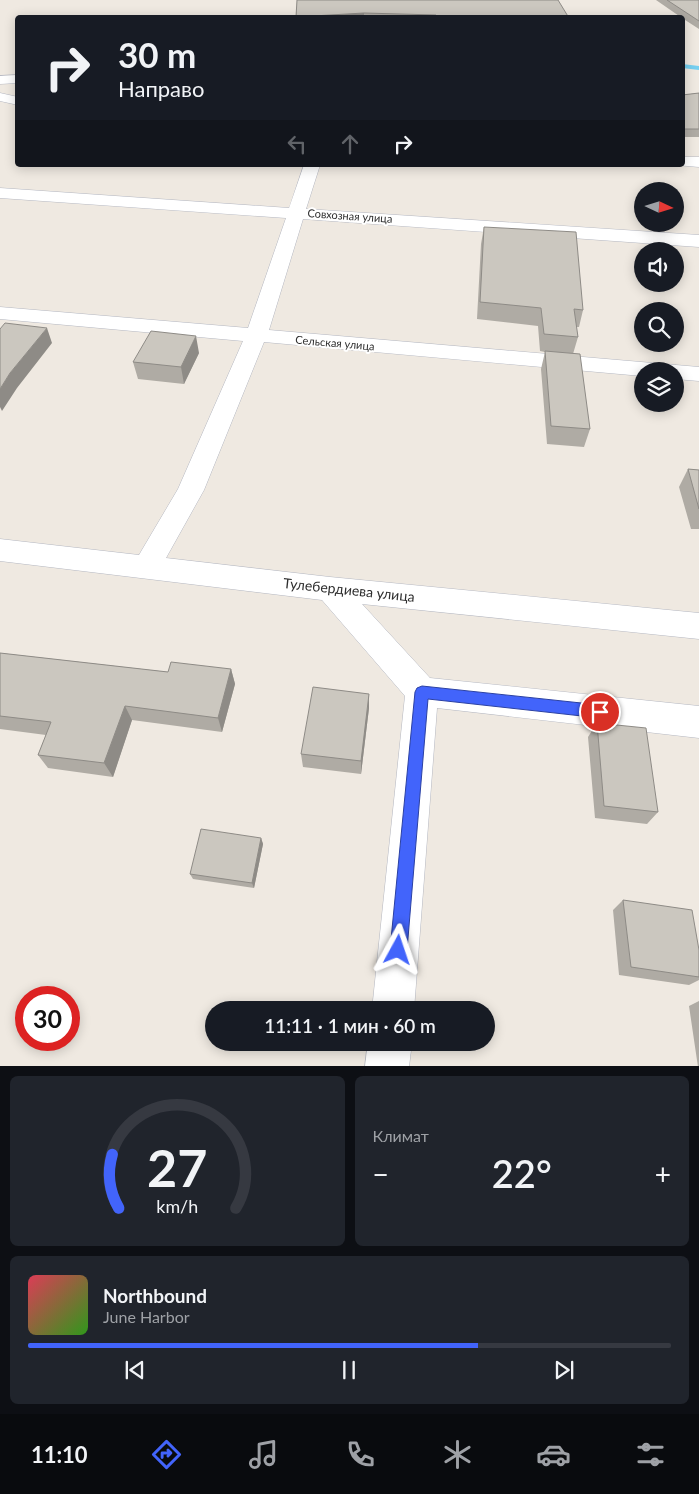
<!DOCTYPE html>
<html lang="ru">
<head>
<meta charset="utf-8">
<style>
  :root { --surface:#171b24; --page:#20242c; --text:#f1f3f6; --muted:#9ea1a6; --line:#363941; --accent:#4264fb }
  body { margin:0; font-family:Lato,sans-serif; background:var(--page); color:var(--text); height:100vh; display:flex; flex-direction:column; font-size:19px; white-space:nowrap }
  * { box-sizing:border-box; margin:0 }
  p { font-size:16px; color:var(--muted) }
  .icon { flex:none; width:28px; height:28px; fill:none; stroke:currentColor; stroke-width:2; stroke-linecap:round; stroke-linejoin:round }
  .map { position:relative; height:1066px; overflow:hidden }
  .details { display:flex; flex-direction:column; gap:10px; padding:10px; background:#0d0f14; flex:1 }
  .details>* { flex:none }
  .hud { position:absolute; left:15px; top:15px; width:670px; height:152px; border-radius:5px; box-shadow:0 2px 12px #0003; background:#171b24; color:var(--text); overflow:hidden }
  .needle { width:32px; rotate:94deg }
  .fabs { position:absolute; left:634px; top:182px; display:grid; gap:10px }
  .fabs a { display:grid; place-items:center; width:50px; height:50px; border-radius:50%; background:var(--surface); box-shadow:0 2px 12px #0003; font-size:25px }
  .speed { position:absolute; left:15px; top:986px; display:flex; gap:10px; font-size:25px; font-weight:700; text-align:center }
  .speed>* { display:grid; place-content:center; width:65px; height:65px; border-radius:50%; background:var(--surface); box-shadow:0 2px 12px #0003; line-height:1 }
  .speed .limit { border:8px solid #d22; background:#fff; color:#111 }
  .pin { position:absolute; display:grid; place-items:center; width:42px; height:42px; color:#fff; margin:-21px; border:2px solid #fff; border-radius:50%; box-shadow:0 1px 5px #0007 }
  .me { position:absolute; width:55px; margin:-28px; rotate:5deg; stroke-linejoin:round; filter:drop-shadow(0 0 4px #0008) }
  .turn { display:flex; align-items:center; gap:18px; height:105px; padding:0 20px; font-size:22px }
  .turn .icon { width:65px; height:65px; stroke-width:2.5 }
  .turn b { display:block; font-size:35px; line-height:42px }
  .lanes { display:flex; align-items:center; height:48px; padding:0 20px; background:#0003; justify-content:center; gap:25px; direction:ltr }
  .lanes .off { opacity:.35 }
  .big { font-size:38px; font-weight:600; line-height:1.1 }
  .details .widget { flex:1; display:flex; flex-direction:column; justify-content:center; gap:8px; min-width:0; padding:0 18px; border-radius:8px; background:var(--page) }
  .details .dial { align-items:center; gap:0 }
  .dial svg { height:130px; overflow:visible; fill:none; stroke:var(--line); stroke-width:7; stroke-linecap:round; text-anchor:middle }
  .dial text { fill:var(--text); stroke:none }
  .song { display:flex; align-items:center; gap:15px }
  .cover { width:60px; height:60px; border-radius:8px; background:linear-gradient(135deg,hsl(350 70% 55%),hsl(110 70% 35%)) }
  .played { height:5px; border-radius:2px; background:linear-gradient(90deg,var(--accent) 70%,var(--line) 70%) }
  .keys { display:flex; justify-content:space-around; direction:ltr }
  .heat { display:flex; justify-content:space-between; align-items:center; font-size:28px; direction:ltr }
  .details .tiles { flex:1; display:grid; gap:10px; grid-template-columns:1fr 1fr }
  .widget:last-child { grid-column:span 2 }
  .trip { position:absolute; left:205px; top:1001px; width:290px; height:50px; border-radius:25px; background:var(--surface); box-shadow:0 2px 12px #0003; font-weight:600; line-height:50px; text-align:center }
  .dock { display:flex; height:80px; justify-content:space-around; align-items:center; background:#090b0e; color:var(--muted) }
  .dock .icon { width:35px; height:35px }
  .dock .active { color:var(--accent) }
  .dock b { font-size:22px; color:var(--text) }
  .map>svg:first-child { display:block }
</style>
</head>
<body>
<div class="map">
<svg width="699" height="1067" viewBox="0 0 699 1067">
  <rect width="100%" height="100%" fill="#efe9e1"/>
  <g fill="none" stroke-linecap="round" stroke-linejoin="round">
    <path fill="#75cff0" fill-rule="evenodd" d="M 682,64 L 699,66 L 699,70 L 682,68 Z"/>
    <defs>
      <path id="minor" d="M 18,75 L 18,83 L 0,84 L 0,76 Z
        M 0,93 L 18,97 L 18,105 L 0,101 Z
        M 682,157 L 699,157 L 699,167 L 676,165 L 682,165 Z
        M 304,165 L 320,165 L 306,209 L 699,235 L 699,247 L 303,219 L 269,330 L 699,367 L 699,381 L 675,379 L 675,371 L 642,371 L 642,376 L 264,342 L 204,490 L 166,558 L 330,577 L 699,613 L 699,639 L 362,604 L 430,678 L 699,706 L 699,738 L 437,708 L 414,1010 L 372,1010 L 405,696 L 322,600 L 0,561 L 0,539 L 139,555 L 178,489 L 243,341 L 0,319 L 0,307 L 248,328 L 286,218 L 0,198 L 0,188 L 289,208 Z
        M 368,1042 L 412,1042 L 409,1067 L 365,1067 Z"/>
    </defs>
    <use href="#minor" stroke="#b4b7c1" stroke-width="1"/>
    <use href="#minor" fill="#fff" fill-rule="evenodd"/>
  </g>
  <path fill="#afaba4" d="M 297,0 L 569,18 L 296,18 Z
    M 656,0 L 699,0 L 699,29 L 682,18 Z
    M 699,93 L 699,137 L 682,137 L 682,95 Z
    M 484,227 L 583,310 L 579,327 L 576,327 L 578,337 L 573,354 L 590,429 L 584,447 L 547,444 L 541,369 L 545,352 L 540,351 L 538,326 L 477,319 L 481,244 Z
    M 199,353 L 184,384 L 138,379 L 133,362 Z
    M 688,469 L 699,470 L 699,529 L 691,529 L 679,487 Z
    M 0,653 L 168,672 L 231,669 L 235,684 L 222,732 L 132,720 L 113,777 L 48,768 L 38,755 L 46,735 L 0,729 Z
    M 369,694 L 369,708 L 361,774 L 303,767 L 301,754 Z
    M 597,723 L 658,812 L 647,824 L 595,818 L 588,737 Z
    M 261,838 L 263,844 L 254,888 L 193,879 L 190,874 Z
    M 623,900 L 699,950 L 699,980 L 689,985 L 619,975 L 613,910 Z
    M 699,1001 L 699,1067 L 698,1067 L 689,1006 Z"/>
  <path fill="#8e8b86" d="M 364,13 L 364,18 L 296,17 Z
    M 47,328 L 52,343 L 17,388 L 2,411 L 0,407 L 0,389 L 10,373 Z
    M 196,336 L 199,353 L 184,384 L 181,367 Z
    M 231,669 L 235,684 L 222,732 L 218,718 Z
    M 369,694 L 369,708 L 361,774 L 361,761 Z
    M 125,706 L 132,720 L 113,777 L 104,763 Z
    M 261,838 L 263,844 L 254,888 L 252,883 Z"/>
  <path fill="#cbc7bf" stroke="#8e8b86" d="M 297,0 L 558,0 L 569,18 L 437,18 L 436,15 L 364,13 L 296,17 Z
    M 667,0 L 699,0 L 699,21 Z
    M 699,93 L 699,129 L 682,129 L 682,95 Z
    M 484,227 L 576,232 L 583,310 L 574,309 L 578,337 L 544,334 L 541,308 L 480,302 Z
    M 5,323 L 47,328 L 10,373 L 0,389 L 0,329 Z
    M 151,331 L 196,336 L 181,367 L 133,362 Z
    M 545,351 L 580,354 L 590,429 L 551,426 Z
    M 688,469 L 699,470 L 699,509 Z
    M 0,653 L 168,672 L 171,662 L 231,669 L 218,718 L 125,706 L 104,763 L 38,755 L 51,722 L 0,716 Z
    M 313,687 L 369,694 L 361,761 L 301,754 Z
    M 597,723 L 646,728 L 658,812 L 604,806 Z
    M 201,829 L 261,838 L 252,883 L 190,874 Z
    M 623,900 L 692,910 L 699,950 L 699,977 L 631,967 Z"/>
  <path fill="#4264fb" stroke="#2b41a3" d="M 422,686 L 600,705 L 605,707 L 607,712 L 605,716 L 600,718 L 428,699 L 407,950 L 404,956 L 398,959 L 392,956 L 390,950 L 415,692 L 417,688 Z"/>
  <g text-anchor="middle" stroke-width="4" stroke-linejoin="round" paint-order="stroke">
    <g font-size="11" fill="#2e2e2e" stroke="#fff">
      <text transform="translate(350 216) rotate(4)" y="4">Совхозная улица</text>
      <text transform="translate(335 343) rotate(5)" y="4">Сельская улица</text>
    </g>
    <g font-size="14" fill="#2e2e2e" stroke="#fff">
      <text transform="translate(349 590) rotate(6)" y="5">Тулебердиева улица</text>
    </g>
  </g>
</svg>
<div class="fabs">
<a><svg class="needle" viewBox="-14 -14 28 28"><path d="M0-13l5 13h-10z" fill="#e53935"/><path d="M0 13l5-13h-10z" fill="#9ea1a6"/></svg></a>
<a><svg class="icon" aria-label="sound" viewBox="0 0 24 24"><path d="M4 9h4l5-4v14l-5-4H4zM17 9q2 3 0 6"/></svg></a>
<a><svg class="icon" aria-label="search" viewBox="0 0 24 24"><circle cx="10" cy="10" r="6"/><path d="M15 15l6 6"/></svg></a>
<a><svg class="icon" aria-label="layers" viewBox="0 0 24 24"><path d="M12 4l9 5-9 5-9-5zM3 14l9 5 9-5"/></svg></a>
</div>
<div class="speed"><div class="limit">30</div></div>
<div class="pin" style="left:600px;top:712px;background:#d93025"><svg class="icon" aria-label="arrive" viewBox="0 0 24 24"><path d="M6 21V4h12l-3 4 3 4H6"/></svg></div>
<svg class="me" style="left:398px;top:950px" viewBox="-20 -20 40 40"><path d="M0-17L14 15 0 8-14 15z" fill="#4264fb" stroke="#fff" stroke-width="4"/></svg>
<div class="trip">11:11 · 1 мин · 60 m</div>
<div class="hud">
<div class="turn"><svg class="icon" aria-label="right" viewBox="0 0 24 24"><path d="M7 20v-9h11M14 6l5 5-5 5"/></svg><div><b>30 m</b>Направо</div></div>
<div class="lanes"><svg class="icon off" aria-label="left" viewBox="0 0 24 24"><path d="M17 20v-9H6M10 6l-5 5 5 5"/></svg><svg class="icon off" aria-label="ahead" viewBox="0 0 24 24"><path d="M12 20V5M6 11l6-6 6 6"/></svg><svg class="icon" aria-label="right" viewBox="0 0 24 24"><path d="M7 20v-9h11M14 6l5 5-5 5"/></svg></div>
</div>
</div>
<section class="details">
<div class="tiles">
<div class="widget dial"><svg viewBox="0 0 100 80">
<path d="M14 69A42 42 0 1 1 86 69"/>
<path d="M14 69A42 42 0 0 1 10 36" stroke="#4264fb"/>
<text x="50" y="56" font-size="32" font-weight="700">27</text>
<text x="50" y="72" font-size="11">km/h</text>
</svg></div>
<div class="widget"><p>Климат</p>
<div class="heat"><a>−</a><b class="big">22°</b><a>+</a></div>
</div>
<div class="widget">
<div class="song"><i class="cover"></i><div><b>Northbound</b><p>June Harbor</p></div></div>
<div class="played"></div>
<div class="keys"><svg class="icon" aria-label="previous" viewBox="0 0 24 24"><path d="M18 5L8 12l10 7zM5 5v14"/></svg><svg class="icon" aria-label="pause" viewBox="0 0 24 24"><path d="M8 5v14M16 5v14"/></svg><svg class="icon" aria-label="next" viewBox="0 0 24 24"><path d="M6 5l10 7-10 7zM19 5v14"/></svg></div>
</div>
</div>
</section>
<nav class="dock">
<b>11:10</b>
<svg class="icon active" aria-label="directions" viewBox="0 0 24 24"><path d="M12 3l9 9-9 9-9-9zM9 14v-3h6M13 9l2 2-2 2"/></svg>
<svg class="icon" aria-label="music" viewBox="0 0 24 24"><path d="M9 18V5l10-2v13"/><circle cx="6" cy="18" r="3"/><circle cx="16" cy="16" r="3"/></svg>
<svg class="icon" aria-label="phone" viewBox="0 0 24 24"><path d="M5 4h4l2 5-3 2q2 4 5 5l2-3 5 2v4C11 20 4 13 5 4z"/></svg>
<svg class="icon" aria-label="climate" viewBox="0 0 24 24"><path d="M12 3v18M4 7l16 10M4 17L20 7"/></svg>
<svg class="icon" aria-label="car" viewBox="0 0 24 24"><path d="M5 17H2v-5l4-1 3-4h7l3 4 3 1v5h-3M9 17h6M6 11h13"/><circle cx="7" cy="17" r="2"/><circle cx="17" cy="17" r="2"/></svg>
<svg class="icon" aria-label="filters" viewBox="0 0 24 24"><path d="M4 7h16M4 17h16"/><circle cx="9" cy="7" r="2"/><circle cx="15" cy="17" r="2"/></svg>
</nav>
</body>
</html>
